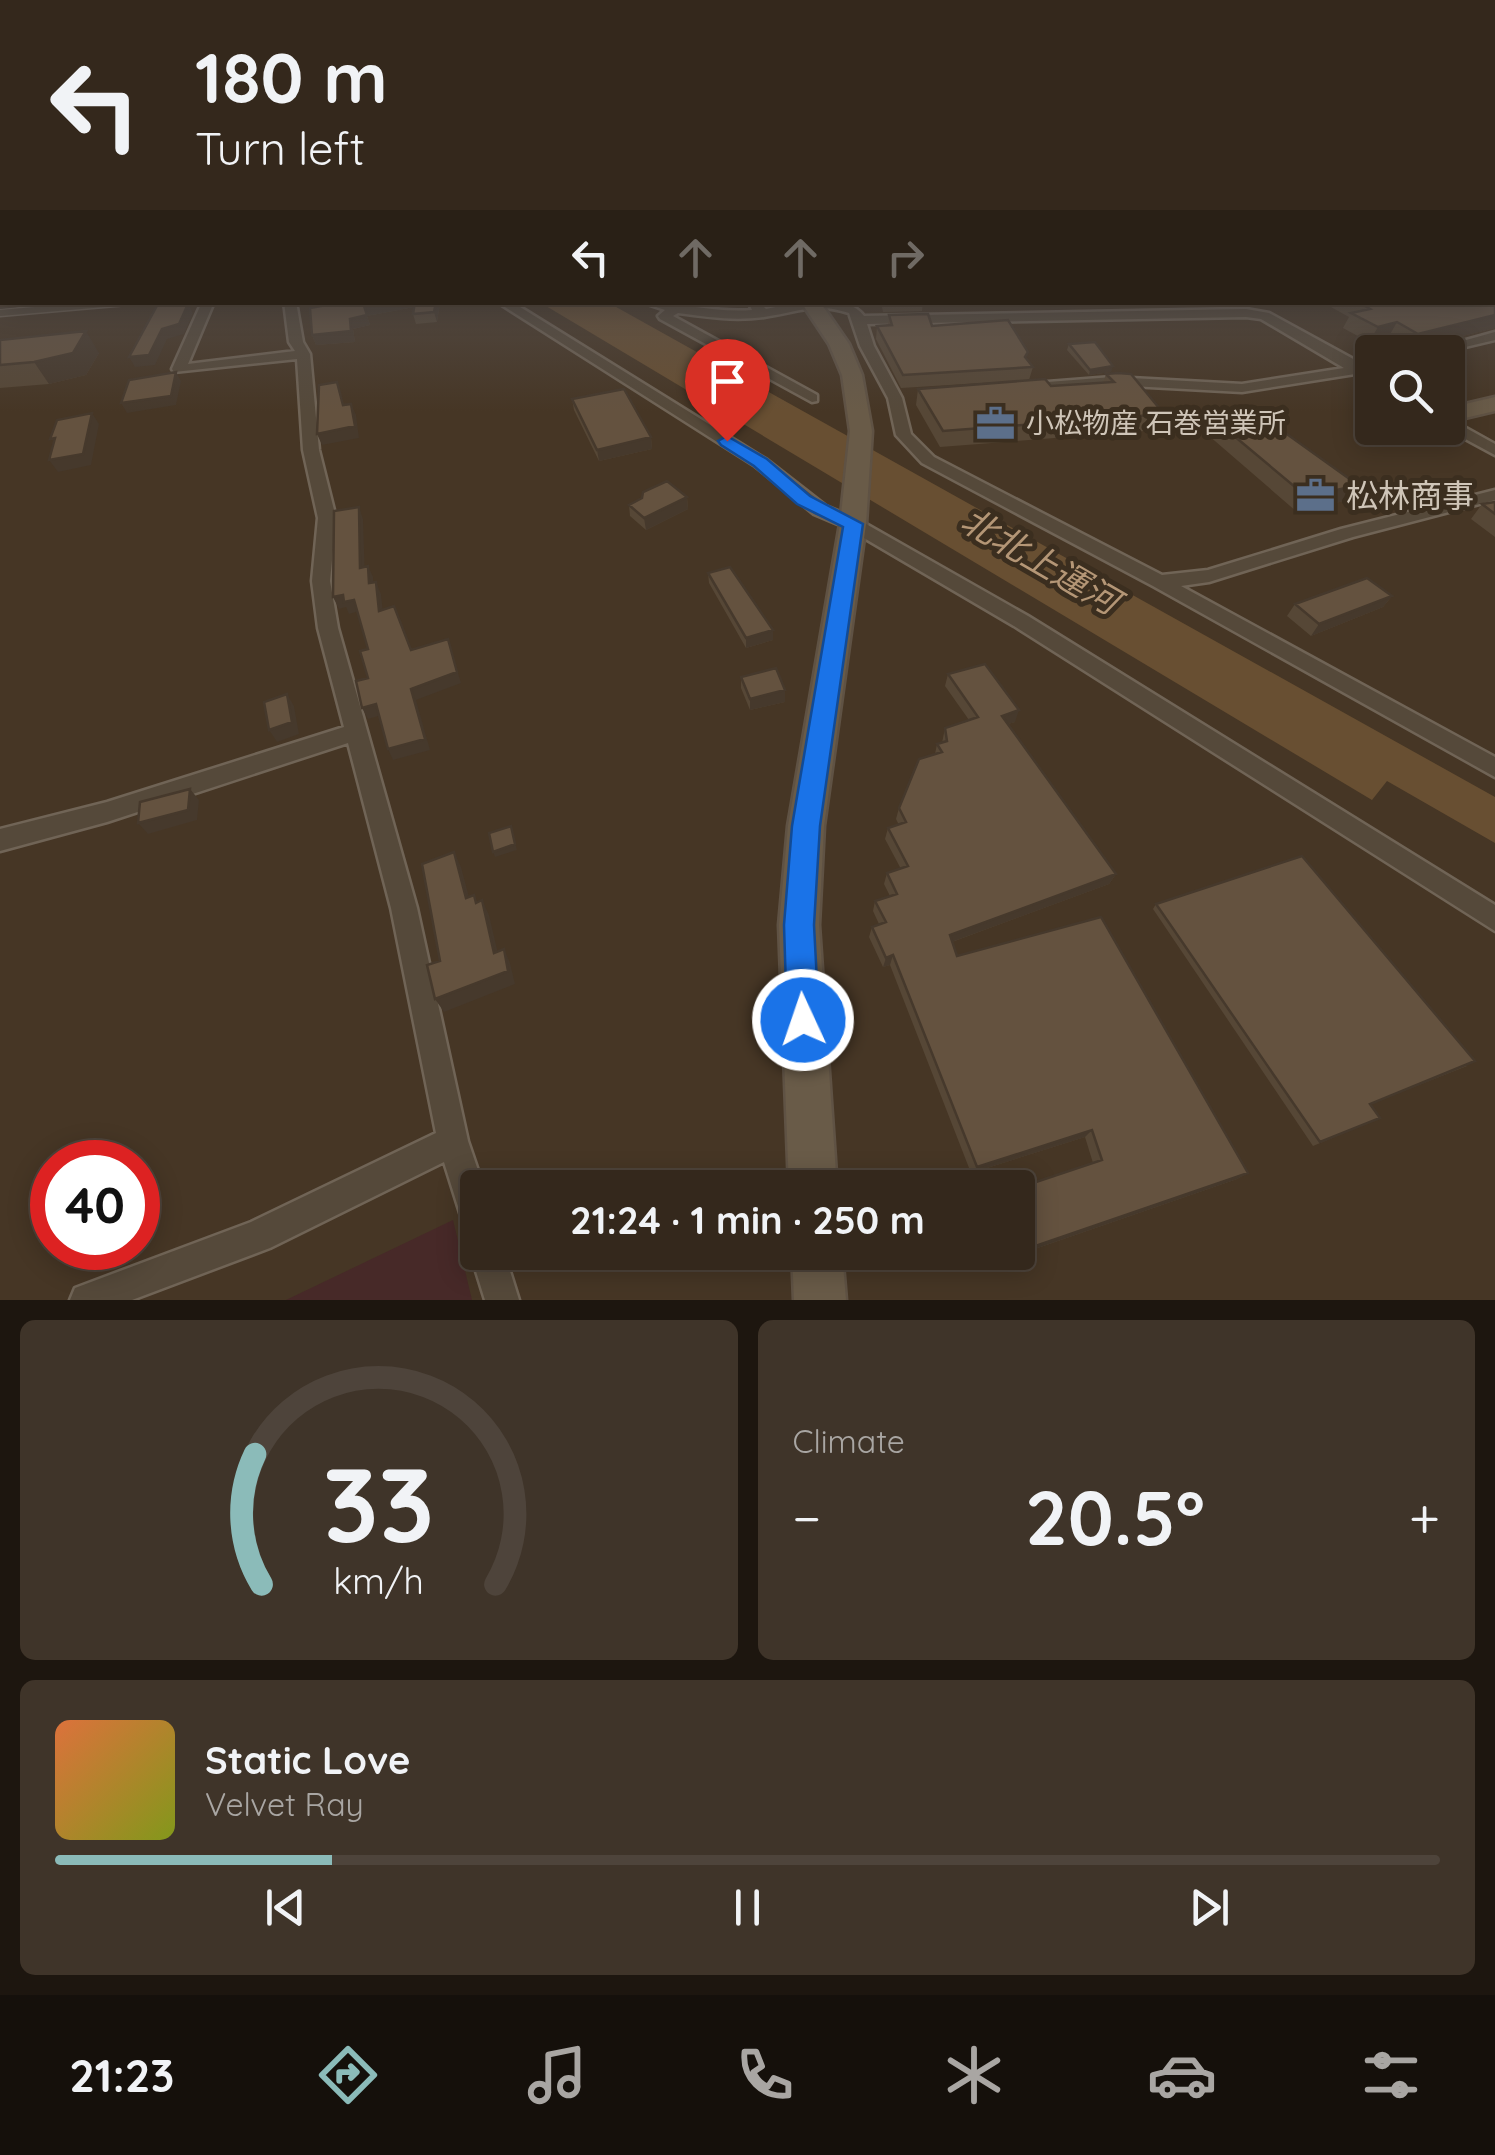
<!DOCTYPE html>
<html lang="en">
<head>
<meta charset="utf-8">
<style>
  :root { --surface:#34281c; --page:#3f3429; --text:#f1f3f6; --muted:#a9a6a3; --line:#4e443b; --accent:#8bbbb9 }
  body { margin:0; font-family:Quicksand,"Noto Sans JP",sans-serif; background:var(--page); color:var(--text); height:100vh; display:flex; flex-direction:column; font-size:38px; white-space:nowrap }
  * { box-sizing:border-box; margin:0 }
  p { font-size:32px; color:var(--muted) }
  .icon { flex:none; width:55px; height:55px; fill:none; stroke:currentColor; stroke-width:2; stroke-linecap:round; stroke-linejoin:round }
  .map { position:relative; height:1300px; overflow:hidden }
  .panel { display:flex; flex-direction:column; gap:20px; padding:20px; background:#1d160f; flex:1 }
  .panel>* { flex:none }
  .banner { position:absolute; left:0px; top:0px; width:1495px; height:305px; box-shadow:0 5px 25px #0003,0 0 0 2px var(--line); background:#34281c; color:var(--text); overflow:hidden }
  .fabs { position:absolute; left:1355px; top:335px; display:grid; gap:20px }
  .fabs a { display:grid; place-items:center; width:110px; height:110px; border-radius:10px; background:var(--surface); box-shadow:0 5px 25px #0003,0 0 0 2px var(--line); font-size:50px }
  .speed { position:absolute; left:30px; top:1140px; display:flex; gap:20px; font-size:50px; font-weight:700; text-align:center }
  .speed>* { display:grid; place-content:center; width:130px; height:130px; border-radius:50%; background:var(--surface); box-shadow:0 5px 25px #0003,0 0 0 2px var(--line); line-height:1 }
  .speed .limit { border:15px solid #d22; background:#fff; color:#111 }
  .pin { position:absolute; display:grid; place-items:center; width:85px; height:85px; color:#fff; margin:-102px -42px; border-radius:50% 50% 50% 0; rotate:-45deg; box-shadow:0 0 10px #0007 }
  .pin .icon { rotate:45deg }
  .me { position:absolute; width:110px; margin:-55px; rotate:357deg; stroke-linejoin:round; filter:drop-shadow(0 0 8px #0008) }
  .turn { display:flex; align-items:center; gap:35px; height:210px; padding:0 30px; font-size:45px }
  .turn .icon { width:130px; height:130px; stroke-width:2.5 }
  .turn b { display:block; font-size:70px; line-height:85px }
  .lanes { display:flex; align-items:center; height:95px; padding:0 30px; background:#0003; justify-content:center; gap:50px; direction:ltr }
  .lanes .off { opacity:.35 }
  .big { font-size:75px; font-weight:700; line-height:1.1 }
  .panel .tile { flex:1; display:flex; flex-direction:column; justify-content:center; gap:15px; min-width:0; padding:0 35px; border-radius:15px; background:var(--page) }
  .panel .dial { align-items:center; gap:0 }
  .dial svg { height:260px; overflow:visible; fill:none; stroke:var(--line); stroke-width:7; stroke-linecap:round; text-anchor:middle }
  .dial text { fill:var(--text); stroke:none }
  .song { display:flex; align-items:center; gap:30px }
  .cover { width:120px; height:120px; border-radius:15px; background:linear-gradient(135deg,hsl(20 70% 55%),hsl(70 70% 35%)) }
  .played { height:10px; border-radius:5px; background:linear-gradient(90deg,var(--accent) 20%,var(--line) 20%) }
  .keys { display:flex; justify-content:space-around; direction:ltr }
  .heat { display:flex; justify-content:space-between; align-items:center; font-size:55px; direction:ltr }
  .panel .tiles { flex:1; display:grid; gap:20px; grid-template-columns:1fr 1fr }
  .tile:last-child { grid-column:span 2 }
  .trip { position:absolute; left:460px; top:1170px; width:575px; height:100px; border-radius:10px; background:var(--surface); box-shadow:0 5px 25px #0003,0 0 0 2px var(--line); font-weight:700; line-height:100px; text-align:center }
  .tab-bar { display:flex; height:160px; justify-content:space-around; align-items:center; background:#15100b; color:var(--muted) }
  .tab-bar .icon { width:70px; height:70px }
  .tab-bar .on { color:var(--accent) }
  .tab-bar b { font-size:45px; color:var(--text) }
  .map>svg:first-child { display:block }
</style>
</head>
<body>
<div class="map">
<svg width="1495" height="1300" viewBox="0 0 1495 1300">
  <rect width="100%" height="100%" fill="#463625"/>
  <path fill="#472928" d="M 453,1220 L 472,1300 L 286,1300 Z"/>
  <path fill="#684f32" d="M 541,303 L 609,303 L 1495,797 L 1495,843 L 1387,781 L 1372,800 Z"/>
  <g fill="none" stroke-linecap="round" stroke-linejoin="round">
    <defs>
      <path id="lane" d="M 0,313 L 127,302"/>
      <path id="street" d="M 1492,246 L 1495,246 L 1495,253 L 1492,253 Z
        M 1492,277 L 1495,277 L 1495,285 L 1492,284 Z
        M 167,302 L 200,302 L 172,308 Z
        M 202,302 L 214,302 L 188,364 L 295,351 L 289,342 L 284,302 L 296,302 L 303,342 L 310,354 L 319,450 L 336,518 L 330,581 L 338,628 L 417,908 L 468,1141 L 484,1188 L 478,1188 L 478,1236 L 466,1232 L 444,1162 L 270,1248 L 132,1300 L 70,1300 L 75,1288 L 251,1222 L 436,1133 L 391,908 L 348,743 L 107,822 L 0,851 L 0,829 L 107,802 L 344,727 L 318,628 L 312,581 L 318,518 L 303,450 L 297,359 L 174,372 L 172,369 Z
        M 497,302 L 512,302 L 767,460 L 826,506 L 859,520 L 1028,616 L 1495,905 L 1495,931 L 1014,626 L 847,528 L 814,514 L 755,466 Z
        M 641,302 C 679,302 714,313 752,310 L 748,302 L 759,302 L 766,309 C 793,304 845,290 864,316 L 1246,309 L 1269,313 L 1366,366 L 1372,372 L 1372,382 L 1355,374 L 1242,392 L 1112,385 L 1027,391 L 1020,387 L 1022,384 L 1112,377 L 1242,384 L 1344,368 L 1261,319 L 1246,317 L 867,324 L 874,346 L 902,398 L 911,434 L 934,457 L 1162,575 L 1208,570 L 1341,529 L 1495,490 L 1495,500 L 1353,537 L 1209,582 L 1181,586 L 1495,757 L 1495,777 L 1153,586 L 922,463 L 896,435 L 888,398 L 860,346 L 849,313 C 813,302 799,312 764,317 C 734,321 707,317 678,313 L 673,316 L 817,395 L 817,401 L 812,402 L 660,319 L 658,316 L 665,310 Z
        M 1495,332 L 1495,340 L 1444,352 L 1423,352 Z
        M 1448,418 L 1495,444 L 1495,455 L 1445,428 Z
        M 478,1239 L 478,1252 L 504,1252 L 519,1300 L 485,1300 L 470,1252 Z"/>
      <path id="secondary" d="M 1492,260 L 1495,261 L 1495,272 L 1492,272 Z
        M 801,302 L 820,302 L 849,344 L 862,375 L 872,431 L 866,524 L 824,826 L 819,925 L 837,1188 L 789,1188 L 779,925 L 788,826 L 840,524 L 850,431 L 842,375 L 829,344 Z
        M 1495,397 L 1495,411 L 1448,422 L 1448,408 Z
        M 792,1252 L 842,1252 L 846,1300 L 794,1300 Z"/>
    </defs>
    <use href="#lane" stroke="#706456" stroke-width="9"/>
    <use href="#street" stroke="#706456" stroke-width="5"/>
    <use href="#secondary" stroke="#5f5244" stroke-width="5"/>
    <use href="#lane" stroke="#55493a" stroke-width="6"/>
    <use href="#street" fill="#55493a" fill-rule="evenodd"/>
    <use href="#secondary" fill="#695b48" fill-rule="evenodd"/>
  </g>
  <path fill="#564736" d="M 1495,299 L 1495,328 L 1409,349 L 1388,338 L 1369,342 L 1343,328 L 1349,317 L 1322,302 L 1492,302 Z
    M 343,302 L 440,302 L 440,303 L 437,322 L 416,324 L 413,314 L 414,307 L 367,316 L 370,325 L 353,329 L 355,342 L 316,345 L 312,335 Z
    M 881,302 L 923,302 L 922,311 L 883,312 Z
    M 889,315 L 932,326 L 1033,367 L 1029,380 L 901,388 L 876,339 L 877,326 L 888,325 Z
    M 0,340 L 99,353 L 86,375 L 49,384 L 0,388 Z
    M 1069,344 L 1111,372 L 1089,375 L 1067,350 Z
    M 1106,374 L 1164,414 L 1157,430 L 940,447 L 916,405 L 918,389 L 1051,386 L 1103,383 Z
    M 572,399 L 651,437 L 652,449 L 599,461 L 574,410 Z
    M 1215,420 L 1348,500 L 1297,512 L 1208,435 Z
    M 687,497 L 688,509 L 646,530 L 630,516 L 629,505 Z
    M 1495,502 L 1495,537 L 1471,519 L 1482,504 Z
    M 708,573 L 773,640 L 746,648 L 709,583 Z
    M 1392,596 L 1383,607 L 1311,636 L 1287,616 L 1295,604 Z
    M 948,674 L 1015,722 L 1008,724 L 1116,874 L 1109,884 L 952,942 L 957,956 L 1248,1173 L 1237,1179 L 1003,1260 L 1000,1252 L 1018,1252 L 1093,1163 L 1085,1137 L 971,1173 L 890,965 L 883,967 L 869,937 L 872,927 L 879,924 L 873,911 L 875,901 L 890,896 L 884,884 L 887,873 L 901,869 L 885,839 L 888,828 L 899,825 L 896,819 L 899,808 L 935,754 L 937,744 L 942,743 L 945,728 L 969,720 L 945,686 Z
    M 741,677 L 785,702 L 750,710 L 741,688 Z
    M 1156,904 L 1467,1066 L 1371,1104 L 1373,1121 L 1313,1146 L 1153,909 Z"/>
  <path fill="#46392c" d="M 2,300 L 2,302 L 65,302 L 0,309 L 0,301 Z
    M 384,302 L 418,302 L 419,306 L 367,316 L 370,325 L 353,329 L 355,342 L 316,345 L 312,335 L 350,319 L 364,306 Z
    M 436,302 L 440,302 L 437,322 L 434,312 Z
    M 188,304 L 193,313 L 184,334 L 167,339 L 155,365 L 135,367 L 129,357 L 162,329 Z
    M 1495,315 L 1495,328 L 1409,349 L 1418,334 Z
    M 1397,322 L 1388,338 L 1369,342 L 1378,327 Z
    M 86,331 L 99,353 L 86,375 L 49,384 L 34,362 Z
    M 1113,366 L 1111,372 L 1089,375 L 1090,370 Z
    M 176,372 L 181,381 L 176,405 L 127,413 L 121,403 Z
    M 351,404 L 356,415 L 359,438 L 322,445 L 317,434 Z
    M 92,413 L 99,424 L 91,465 L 58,472 L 49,460 Z
    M 651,437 L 652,449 L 599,461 L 597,450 Z
    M 1358,485 L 1348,500 L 1297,512 L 1307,497 Z
    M 687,497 L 688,509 L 646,530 L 644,518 Z
    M 359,507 L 363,519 L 365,579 L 360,568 Z
    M 368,566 L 373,577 L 374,595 L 369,583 Z
    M 376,582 L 381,594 L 384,623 L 379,611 Z
    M 343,595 L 354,600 L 359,611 L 349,614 L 346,607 L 339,609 L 333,597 Z
    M 1392,596 L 1383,607 L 1311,636 L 1319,624 Z
    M 773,630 L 773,640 L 746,648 L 746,638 Z
    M 448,639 L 461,683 L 416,700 L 430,750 L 393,760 L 388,749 L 411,689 Z
    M 785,690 L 785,702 L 750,710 L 750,699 Z
    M 287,694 L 294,706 L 299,734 L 277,742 L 269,730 Z
    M 376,704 L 382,715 L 368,719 L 362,708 Z
    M 1019,710 L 1015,722 L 998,727 L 1002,716 Z
    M 190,789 L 199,800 L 197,820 L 148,834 L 138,823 Z
    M 511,826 L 517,850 L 495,857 L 493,852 Z
    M 454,852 L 461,867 L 473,912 L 466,898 Z
    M 1116,874 L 1109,884 L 946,944 L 950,935 Z
    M 482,900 L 489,915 L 501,966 L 494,953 Z
    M 504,949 L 510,963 L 515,984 L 444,1012 L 435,999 Z
    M 893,955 L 890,965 L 883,967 L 886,958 Z
    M 1092,1130 L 1085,1137 L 971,1173 L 977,1167 Z
    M 1248,1173 L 1237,1179 L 1003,1260 L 1009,1255 Z"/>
  <path fill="#64523f" stroke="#46392c" stroke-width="2.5" d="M 2,252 L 2,300 L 0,301 L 0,256 Z
    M 1492,298 L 1495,299 L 1495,315 L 1418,334 L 1397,322 L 1378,327 L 1351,313 L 1370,309 L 1358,302 L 1492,302 Z
    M 159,302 L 170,302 L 174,305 L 188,304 L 179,324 L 162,329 L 149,355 L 129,357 Z
    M 343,302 L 384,302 L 364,306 L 367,315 L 350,319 L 351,331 L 312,335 L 310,308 Z
    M 415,302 L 436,302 L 434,312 L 413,314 Z
    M 928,314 L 932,326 L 1008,320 L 1028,352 L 1025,357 L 1033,367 L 903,375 L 877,326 L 892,325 L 889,315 Z
    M 86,331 L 73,353 L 34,362 L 0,365 L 0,340 Z
    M 1095,342 L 1113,366 L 1090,370 L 1069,344 Z
    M 176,372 L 171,396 L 121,403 L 129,380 Z
    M 1118,373 L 1131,374 L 1164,414 L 943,431 L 918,389 L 1045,379 L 1051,386 L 1114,382 L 1106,374 Z
    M 337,382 L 343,405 L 351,404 L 355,426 L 317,434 L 319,385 Z
    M 624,389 L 651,437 L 597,450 L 572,399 Z
    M 92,413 L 83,454 L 49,460 L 55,438 L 50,439 L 57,420 Z
    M 1263,417 L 1358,485 L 1307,497 L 1215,420 Z
    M 667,481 L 687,497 L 644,518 L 629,505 L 642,498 L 643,492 Z
    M 1495,502 L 1495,514 L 1482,504 Z
    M 359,507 L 360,568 L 368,566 L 369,583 L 376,582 L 379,611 L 394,606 L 411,650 L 448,639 L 457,672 L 411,689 L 425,739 L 388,749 L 376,704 L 362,708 L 356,681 L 368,678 L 360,651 L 368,649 L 354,600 L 344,602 L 343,595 L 333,597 L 334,511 Z
    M 730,567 L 773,630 L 746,638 L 708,573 Z
    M 1367,578 L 1392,596 L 1319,624 L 1295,604 Z
    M 985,664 L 1019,710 L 1002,716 L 1116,874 L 950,935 L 957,956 L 1101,917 L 1248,1173 L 1018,1252 L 1018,1188 L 1102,1160 L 1092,1130 L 977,1167 L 893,955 L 886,958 L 872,927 L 886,922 L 875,901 L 897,894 L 887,873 L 908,866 L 888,828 L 906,822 L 899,808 L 919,759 L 942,752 L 937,744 L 947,741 L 945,728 L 978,717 L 948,674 Z
    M 776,668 L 785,690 L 750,699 L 741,677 Z
    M 287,694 L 292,722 L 269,730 L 264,702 Z
    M 190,789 L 188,810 L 138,823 L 140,802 Z
    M 511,826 L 515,844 L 493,852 L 489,833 Z
    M 454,852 L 466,898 L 474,895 L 476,903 L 482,900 L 494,953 L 504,949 L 508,971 L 435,999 L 427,965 L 440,961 L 422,864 Z
    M 1302,856 L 1475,1061 L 1370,1104 L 1380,1118 L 1320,1142 L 1156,904 Z"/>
  <linearGradient id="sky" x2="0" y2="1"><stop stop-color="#261e14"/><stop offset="0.56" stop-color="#575251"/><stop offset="1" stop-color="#575251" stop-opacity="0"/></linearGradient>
  <rect width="1495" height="411" fill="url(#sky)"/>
  <path fill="#1a73e8" stroke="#114b97" stroke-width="2.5" d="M 727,436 L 767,459 L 810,496 L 863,524 L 820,826 L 814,925 L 819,1020 L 815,1032 L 803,1036 L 792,1032 L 787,1020 L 784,925 L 792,826 L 843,527 L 797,504 L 754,466 L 721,445 L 718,441 Z"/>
  <defs>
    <symbol id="office-bare" viewBox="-9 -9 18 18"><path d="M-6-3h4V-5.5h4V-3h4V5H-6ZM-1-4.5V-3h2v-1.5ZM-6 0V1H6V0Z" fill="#5c6f8a" stroke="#3b2e1f" stroke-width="2.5" paint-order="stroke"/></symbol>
  </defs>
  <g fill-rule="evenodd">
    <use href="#office-bare" x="968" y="396" width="55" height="55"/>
    <use href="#office-bare" x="1288" y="468" width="55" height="55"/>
  </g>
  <g text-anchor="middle" stroke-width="10" stroke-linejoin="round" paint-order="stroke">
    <g font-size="28" fill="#cfc5b8" stroke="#3b2e1f" text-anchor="start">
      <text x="1026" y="433">小松物産 石巻営業所</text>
    </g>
    <g font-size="32" fill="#cfc5b8" stroke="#3b2e1f" text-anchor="start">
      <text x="1346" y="507">松林商事</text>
    </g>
    <g font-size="35" font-style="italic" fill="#b49676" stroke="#3b2e1f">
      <text transform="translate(1040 561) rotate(30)" y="12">北北上運河</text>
    </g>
  </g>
</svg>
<div class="fabs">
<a><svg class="icon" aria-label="search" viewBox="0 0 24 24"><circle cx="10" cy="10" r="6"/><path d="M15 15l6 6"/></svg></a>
</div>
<div class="speed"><div class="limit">40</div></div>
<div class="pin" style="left:727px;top:441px;background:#d93025"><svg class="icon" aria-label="arrive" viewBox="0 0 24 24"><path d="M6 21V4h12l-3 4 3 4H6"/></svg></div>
<svg class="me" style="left:803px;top:1020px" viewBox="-20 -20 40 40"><circle r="17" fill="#1a73e8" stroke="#fff" stroke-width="3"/><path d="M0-11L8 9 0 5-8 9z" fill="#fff"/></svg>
<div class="trip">21:24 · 1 min · 250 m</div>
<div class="banner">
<div class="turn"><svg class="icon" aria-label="left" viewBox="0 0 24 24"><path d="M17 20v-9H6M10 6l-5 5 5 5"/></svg><div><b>180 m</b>Turn left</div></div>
<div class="lanes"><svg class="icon" aria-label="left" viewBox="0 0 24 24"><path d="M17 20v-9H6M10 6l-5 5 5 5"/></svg><svg class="icon off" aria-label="ahead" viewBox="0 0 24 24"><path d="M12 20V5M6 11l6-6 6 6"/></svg><svg class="icon off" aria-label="ahead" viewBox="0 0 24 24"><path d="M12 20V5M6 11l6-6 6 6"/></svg><svg class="icon off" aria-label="right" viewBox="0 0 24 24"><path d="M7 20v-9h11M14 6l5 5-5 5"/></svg></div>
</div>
</div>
<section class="panel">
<div class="tiles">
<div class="tile dial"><svg viewBox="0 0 100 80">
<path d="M14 69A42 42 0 1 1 86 69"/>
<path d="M14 69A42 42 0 0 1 12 29" stroke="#8bbbb9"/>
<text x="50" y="56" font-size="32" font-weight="700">33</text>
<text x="50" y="72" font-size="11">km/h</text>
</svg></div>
<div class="tile"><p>Climate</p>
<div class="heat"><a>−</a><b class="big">20.5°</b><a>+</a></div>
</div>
<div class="tile">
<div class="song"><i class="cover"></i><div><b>Static Love</b><p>Velvet Ray</p></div></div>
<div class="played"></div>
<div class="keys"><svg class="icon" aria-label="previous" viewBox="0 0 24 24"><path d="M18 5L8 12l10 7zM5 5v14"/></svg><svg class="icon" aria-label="pause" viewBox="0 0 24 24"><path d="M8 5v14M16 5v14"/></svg><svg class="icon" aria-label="next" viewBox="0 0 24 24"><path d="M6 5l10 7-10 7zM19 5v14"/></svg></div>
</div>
</div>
</section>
<nav class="tab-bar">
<b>21:23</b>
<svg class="icon on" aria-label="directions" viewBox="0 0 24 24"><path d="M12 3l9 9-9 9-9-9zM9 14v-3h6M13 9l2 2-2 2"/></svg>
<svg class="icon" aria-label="music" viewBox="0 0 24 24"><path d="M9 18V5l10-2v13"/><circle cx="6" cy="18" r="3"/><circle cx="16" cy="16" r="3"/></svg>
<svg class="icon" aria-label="phone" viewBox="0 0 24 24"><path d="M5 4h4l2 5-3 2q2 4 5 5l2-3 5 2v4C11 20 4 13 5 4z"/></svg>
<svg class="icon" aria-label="climate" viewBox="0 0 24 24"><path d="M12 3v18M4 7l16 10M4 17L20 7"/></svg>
<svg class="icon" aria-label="car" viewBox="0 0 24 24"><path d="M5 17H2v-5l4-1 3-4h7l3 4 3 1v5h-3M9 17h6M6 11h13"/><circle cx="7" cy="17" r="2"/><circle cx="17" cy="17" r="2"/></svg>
<svg class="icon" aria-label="filters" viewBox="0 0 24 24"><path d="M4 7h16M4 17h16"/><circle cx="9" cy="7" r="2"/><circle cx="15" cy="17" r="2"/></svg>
</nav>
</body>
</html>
